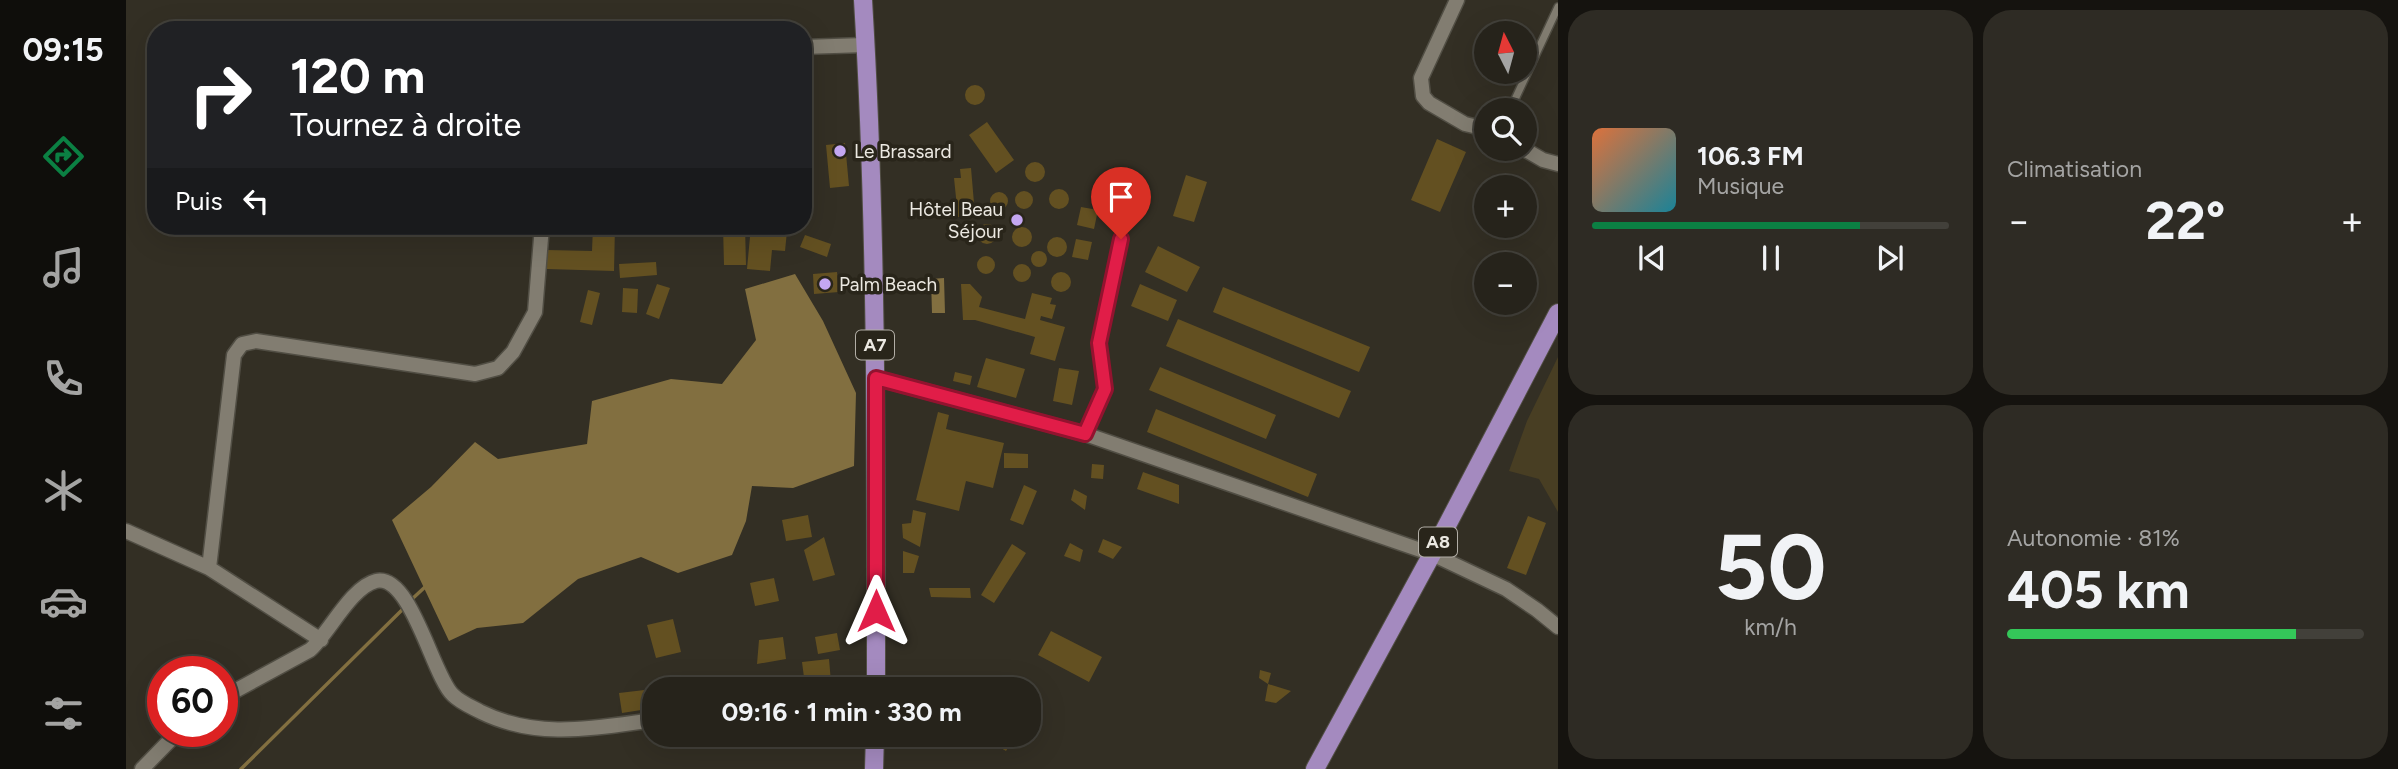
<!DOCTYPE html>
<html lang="fr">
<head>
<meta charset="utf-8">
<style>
  :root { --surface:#26231b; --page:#2e2b24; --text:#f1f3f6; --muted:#a4a4a3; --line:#42403a; --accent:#0b8043 }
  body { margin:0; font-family:Figtree,sans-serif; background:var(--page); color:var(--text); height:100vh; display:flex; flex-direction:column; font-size:26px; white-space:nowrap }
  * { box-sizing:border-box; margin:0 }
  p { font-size:23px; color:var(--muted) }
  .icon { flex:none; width:38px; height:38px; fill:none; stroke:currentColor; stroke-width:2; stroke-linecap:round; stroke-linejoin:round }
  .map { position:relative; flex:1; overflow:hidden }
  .side { display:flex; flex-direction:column; gap:10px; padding:10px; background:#15130f; width:840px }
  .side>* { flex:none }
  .banner { position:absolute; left:21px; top:21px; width:665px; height:214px; border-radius:28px; box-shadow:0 7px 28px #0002,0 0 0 2px var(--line); background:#202124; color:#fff; overflow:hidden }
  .needle { width:46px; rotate:354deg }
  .tools { position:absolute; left:1348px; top:21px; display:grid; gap:14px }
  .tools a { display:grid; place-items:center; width:63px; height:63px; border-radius:50%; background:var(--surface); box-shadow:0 7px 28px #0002,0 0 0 2px var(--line); font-size:35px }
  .speed { position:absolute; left:21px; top:656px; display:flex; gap:14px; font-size:35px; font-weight:700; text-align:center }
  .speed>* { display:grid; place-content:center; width:91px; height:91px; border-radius:50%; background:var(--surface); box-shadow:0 7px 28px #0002,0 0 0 2px var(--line); line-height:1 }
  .speed .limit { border:10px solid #d22; background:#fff; color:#111 }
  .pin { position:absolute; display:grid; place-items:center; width:60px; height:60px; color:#fff; margin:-72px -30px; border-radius:50% 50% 50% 0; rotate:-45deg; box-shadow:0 0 7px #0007 }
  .pin .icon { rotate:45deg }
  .me { position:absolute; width:77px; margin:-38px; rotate:0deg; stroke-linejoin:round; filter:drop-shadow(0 0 5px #0008) }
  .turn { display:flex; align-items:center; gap:24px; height:147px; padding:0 28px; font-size:32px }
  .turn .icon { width:91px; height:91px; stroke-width:2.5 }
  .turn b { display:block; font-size:49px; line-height:60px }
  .then { display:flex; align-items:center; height:66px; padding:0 28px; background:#0003; gap:14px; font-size:26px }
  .big { font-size:52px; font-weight:700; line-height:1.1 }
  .side .tile { flex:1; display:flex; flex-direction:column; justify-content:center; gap:10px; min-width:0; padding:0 24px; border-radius:28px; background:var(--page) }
  .side .dial { align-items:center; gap:0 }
  .dial b { font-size:91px; line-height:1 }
  .song { display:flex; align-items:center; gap:21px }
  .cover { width:84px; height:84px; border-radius:10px; background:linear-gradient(135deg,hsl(20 70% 55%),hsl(190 70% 35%)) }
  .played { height:7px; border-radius:4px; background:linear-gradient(90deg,var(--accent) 75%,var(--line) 75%) }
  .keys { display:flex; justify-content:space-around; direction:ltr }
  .heat { display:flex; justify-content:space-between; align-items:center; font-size:38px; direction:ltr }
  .charge { height:10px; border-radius:5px; background:linear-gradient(90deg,#34c759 81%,var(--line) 0) }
  .side .tiles { flex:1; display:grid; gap:10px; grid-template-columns:repeat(2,1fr) }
  .trip { position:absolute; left:516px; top:677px; width:399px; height:70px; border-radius:28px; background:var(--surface); box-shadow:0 7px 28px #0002,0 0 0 2px var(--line); font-weight:700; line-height:70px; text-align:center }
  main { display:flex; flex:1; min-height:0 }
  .tabs { display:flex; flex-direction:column; width:126px; justify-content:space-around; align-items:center; background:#0f0e0b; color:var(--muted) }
  .tabs .icon { width:49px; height:49px }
  .tabs .on { color:var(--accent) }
  .tabs b { font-size:32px; color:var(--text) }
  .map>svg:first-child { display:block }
</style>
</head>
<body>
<main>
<nav class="tabs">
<b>09:15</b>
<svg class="icon on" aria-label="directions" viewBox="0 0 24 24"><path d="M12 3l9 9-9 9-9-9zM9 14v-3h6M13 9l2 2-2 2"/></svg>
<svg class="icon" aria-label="music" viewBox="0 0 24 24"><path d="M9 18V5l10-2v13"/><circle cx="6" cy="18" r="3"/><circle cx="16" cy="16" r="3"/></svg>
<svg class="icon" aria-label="phone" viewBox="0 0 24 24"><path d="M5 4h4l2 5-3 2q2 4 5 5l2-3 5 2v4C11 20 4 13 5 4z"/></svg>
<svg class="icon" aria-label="climate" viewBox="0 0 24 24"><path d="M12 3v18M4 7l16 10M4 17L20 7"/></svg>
<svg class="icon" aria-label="car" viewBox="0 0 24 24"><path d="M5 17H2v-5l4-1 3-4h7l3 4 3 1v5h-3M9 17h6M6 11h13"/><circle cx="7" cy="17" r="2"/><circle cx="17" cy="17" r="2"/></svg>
<svg class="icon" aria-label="filters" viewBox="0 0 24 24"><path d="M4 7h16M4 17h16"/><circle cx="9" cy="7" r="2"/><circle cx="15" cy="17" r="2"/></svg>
</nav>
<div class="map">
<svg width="1432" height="769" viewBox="0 0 1432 769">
  <rect width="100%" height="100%" fill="#332f24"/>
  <path fill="#483e23" d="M 1432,357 L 1432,512 L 1413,479 L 1383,471 L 1401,421 Z"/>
  <path fill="#826f40" d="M 669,274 L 697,321 L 730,393 L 728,466 L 667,488 L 626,486 L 620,521 L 606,555 L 552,573 L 515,557 L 452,579 L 397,623 L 351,628 L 323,641 L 266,520 L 305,487 L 349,442 L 372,459 L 461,444 L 466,401 L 545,379 L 596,384 L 630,340 L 619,289 Z
    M 818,278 L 819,313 L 806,313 L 805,279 Z"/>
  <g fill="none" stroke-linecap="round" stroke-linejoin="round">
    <path stroke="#826f40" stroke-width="3.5" d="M 285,600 L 299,587
      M 115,769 L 280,606"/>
  </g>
  <path fill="#635021" d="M839 95a10 10 0 1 1 20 0a10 10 0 1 1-20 0Z
    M 861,122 L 888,160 L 870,173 L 843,135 Z
    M 1311,139 L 1340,152 L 1314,212 L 1285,200 Z
    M 719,143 L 723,186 L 704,188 L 700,145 Z
    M899 172a10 10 0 1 1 20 0a10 10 0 1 1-20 0Z
    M 845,168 L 849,215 L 832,217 L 828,178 L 835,178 L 834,169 Z
    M 1060,175 L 1081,182 L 1068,222 L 1047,216 Z
    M923 199a10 10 0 1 1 20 0a10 10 0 1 1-20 0Z
    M889 200a9 9 0 1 1 18 0a9 9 0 1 1-18 0Z
    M864 201a9 9 0 1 1 18 0a9 9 0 1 1-18 0Z
    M 955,207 L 972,210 L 968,229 L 951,225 Z
    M851 234a10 10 0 1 1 20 0a10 10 0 1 1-20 0Z
    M 467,226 L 489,226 L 488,271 L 421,269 L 421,250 L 466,251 Z
    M 597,226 L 619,226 L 620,265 L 598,265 Z
    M 625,226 L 646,226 L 646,229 L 661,231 L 659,251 L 646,250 L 644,271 L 621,269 Z
    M886 237a10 10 0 1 1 20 0a10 10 0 1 1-20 0Z
    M 679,235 L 705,244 L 701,257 L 674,247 Z
    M921 247a10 10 0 1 1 20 0a10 10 0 1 1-20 0Z
    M 950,239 L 966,242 L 962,260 L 946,257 Z
    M 1032,246 L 1074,267 L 1061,292 L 1019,272 Z
    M905 259a8 8 0 1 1 16 0a8 8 0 1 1-16 0Z
    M851 265a9 9 0 1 1 18 0a9 9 0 1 1-18 0Z
    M 530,262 L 531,275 L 494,278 L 493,264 Z
    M887 273a9 9 0 1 1 18 0a9 9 0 1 1-18 0Z
    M925 282a10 10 0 1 1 20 0a10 10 0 1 1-20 0Z
    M 711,272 L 713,292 L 688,294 L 687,274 Z
    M 531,284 L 544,288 L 533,319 L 520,314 Z
    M 835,284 L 844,284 L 856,297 L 853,307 L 899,319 L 906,293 L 926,298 L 924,304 L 930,305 L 926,319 L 915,316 L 914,320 L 939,327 L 929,361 L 904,354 L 909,337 L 849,320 L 837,320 Z
    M 1014,284 L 1051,300 L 1042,321 L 1005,306 Z
    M 1097,287 L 1244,347 L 1233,372 L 1087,312 Z
    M 497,288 L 512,289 L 511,313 L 496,312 Z
    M 462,290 L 474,293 L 466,325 L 454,322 Z
    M 1052,319 L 1225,391 L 1213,418 L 1040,346 Z
    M 860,358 L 899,369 L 890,398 L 851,387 Z
    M 1034,367 L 1150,415 L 1140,439 L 1023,390 Z
    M 933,368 L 953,371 L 946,405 L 927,401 Z
    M 829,372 L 846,376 L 844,385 L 827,381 Z
    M 1030,409 L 1191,474 L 1182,497 L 1021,432 Z
    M 812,412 L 823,415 L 820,429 L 878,443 L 867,488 L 840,481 L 833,511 L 790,500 Z
    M 878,453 L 902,454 L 902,468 L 878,468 Z
    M 966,464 L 978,465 L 977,479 L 965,478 Z
    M 1017,472 L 1053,485 L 1053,504 L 1011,489 Z
    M 898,485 L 911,491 L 897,525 L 884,520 Z
    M 948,489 L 961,496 L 959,510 L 945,500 Z
    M 787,510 L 800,513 L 794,547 L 777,538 L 776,524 L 785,523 Z
    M 682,515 L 686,537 L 660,541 L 656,520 Z
    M 1402,516 L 1420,523 L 1400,575 L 1381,568 Z
    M 698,537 L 709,575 L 687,581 L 678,550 Z
    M 977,539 L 996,547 L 987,559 L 972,552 Z
    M 944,543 L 957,550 L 954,562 L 938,556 Z
    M 886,544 L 900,553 L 868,603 L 855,595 Z
    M 777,551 L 793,556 L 788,573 L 777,573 Z
    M 648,578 L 653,601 L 629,606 L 624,583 Z
    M 803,588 L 844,588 L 845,598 L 805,597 Z
    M 547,619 L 555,652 L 530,658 L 521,625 Z
    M 925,631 L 976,657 L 963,682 L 912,655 Z
    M 711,633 L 714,650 L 692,654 L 689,637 Z
    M 657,637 L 660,659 L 631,664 L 633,640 Z
    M 703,659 L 705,682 L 679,685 L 676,662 Z
    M 1134,670 L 1145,673 L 1142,684 L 1165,691 L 1150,703 L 1139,701 L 1142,684 L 1133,678 Z
    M 527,689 L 528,708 L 496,713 L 493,693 Z
    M 857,735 L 879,735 L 887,740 L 880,751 L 856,737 Z"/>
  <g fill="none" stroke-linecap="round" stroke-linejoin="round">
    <defs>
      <path id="service" d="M 1384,110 L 1432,7
        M 959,434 L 979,389 L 973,343 L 994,239"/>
      <path id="minor" d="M 1331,0 L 1295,78 L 1297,96 L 1303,103 L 1339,124 L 1360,129
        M 677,47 L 739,45
        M 1398,149 L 1417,160 L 1432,164
        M 750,378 L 959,434 L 1306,554 L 1380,589 L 1411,610 L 1432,627
        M 0,531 L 83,568 L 195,640
        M 83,568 L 108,355 L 116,344 L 130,341 L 349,374 L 372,368 L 387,352 L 409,312 L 416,226
        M 96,698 L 184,650 C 203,633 225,587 250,581 C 285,573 307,677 327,695 C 335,703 346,707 355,712 C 412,740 468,728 528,720
        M 16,769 L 52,732"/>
      <path id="primary" d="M 737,0 C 751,230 750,459 750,690
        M 748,769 L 749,735
        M 1189,769 L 1306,554 L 1432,313"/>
    </defs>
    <use href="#service" stroke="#514e44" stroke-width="10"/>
    <use href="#minor" stroke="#514e44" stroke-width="17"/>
    <use href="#primary" stroke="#514e44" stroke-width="20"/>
    <use href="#service" stroke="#827d71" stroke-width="7"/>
    <use href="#minor" stroke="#827d71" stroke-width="14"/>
    <use href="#primary" stroke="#a48abf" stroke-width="18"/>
  </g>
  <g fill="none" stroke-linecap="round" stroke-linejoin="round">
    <defs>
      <path id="route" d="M 750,611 L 750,378 L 959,434 L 979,389 L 973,343 L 995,239"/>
    </defs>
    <use href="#route" stroke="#92132f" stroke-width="18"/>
    <use href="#route" stroke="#e11d48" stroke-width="12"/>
  </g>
  <g fill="#c4a7f1" stroke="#29251a" stroke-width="2.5">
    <circle cx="714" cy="151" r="7"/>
    <circle cx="891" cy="220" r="7"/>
    <circle cx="699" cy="284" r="7"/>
  </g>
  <g text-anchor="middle" stroke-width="7" stroke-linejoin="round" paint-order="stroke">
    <g fill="#29251a" stroke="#b2aea6" stroke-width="2">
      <rect x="730" y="330.5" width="38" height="29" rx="5"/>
      <rect x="1293" y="527.5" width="38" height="29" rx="5"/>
    </g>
    <g font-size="18" font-weight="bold" fill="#ece9e2">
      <text x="749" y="351">A7</text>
      <text x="1312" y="548">A8</text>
    </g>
    <g font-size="19" fill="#ece9e2" stroke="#29251a" text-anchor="start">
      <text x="728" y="158">Le Brassard</text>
      <text x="877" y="216" text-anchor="end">Hôtel Beau<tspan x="877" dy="22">Séjour</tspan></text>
      <text x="713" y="291">Palm Beach</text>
    </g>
  </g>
</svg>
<div class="tools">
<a><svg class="needle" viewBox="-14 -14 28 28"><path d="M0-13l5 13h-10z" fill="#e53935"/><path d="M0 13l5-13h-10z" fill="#a4a4a3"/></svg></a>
<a><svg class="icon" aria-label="search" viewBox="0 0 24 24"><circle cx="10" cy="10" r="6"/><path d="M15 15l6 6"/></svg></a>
<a>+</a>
<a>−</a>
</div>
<div class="speed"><div class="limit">60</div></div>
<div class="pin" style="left:995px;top:239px;background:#d93025"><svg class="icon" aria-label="arrive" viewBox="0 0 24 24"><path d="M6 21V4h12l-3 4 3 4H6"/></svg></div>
<svg class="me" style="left:750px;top:611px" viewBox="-20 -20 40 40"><path d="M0-17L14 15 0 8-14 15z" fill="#e11d48" stroke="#fff" stroke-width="4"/></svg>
<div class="trip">09:16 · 1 min · 330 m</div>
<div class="banner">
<div class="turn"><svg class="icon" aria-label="right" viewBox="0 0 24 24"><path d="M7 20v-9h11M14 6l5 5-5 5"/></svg><div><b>120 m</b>Tournez à droite</div></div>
<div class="then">Puis<svg class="icon" aria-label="left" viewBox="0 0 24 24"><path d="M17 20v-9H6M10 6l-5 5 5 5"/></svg></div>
</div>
</div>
<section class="side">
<div class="tiles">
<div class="tile">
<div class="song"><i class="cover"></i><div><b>106.3 FM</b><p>Musique</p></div></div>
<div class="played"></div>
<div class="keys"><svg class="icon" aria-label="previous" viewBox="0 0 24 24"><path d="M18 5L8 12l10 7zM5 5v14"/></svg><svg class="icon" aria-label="pause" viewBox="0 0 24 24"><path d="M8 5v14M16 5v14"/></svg><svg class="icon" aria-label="next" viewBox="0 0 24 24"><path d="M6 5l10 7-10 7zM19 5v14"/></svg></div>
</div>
<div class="tile"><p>Climatisation</p>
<div class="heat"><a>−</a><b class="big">22°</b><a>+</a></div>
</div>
<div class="tile dial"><b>50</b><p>km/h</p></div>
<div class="tile"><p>Autonomie · 81%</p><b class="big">405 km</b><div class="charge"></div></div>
</div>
</section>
</main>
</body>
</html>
